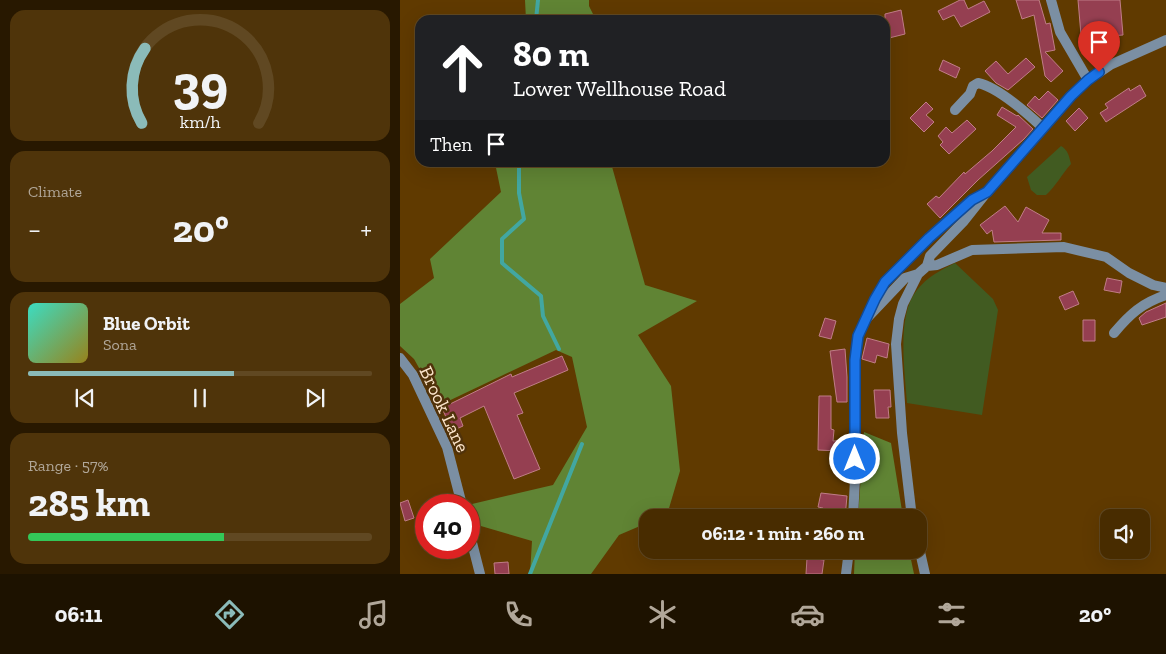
<!DOCTYPE html>
<html lang="en">
<head>
<meta charset="utf-8">
<style>
  :root { --surface:#482c00; --page:#4f340a; --text:#f1f3f6; --muted:#b1a799; --line:#604822; --accent:#8bbbb9 }
  body { margin:0; font-family:"Zilla Slab",serif; background:var(--page); color:var(--text); height:100vh; display:flex; flex-direction:column; font-size:19px; white-space:nowrap }
  * { box-sizing:border-box; margin:0 }
  p { font-size:16px; color:var(--muted) }
  .icon { flex:none; width:28px; height:28px; fill:none; stroke:currentColor; stroke-width:2; stroke-linecap:round; stroke-linejoin:round }
  .map { position:relative; flex:1; overflow:hidden }
  .details { display:flex; flex-direction:column; gap:10px; padding:10px; background:#281800; width:400px }
  .details>* { flex:none }
  .top-card { position:absolute; left:15px; top:15px; width:475px; height:152px; border-radius:15px; box-shadow:0 5px 20px #0002,0 0 0 1px var(--line); background:#202124; color:#fff; overflow:hidden }
  .buttons { position:absolute; left:700px; top:509px; display:grid; gap:10px }
  .buttons a { display:grid; place-items:center; width:50px; height:50px; border-radius:10px; background:var(--surface); box-shadow:0 5px 20px #0002,0 0 0 1px var(--line); font-size:25px }
  .speed { position:absolute; left:15px; top:494px; display:flex; gap:10px; font-size:25px; font-weight:700; text-align:center }
  .speed>* { display:grid; place-content:center; width:65px; height:65px; border-radius:50%; background:var(--surface); box-shadow:0 5px 20px #0002,0 0 0 1px var(--line); line-height:1 }
  .speed .limit { border:8px solid #d22; background:#fff; color:#111 }
  .pin { position:absolute; display:grid; place-items:center; width:42px; height:42px; color:#fff; margin:-51px -21px; border-radius:50% 50% 50% 0; rotate:-45deg; box-shadow:0 0 5px #0007 }
  .pin .icon { rotate:45deg }
  .me { position:absolute; width:55px; margin:-28px; rotate:0deg; stroke-linejoin:round; filter:drop-shadow(0 0 4px #0008) }
  .turn { display:flex; align-items:center; gap:18px; height:105px; padding:0 15px; font-size:22px }
  .turn .icon { width:65px; height:65px; stroke-width:2.5 }
  .turn b { display:block; font-size:35px; line-height:42px }
  .then { display:flex; align-items:center; height:48px; padding:0 15px; background:#0003; gap:10px; font-size:19px }
  .big { font-size:38px; font-weight:800; line-height:1.1 }
  .details .card { flex:1; display:flex; flex-direction:column; justify-content:center; gap:8px; min-width:0; padding:0 18px; border-radius:15px; background:var(--page) }
  .details .dial { align-items:center; gap:0 }
  .dial svg { height:130px; overflow:visible; fill:none; stroke:var(--line); stroke-width:7; stroke-linecap:round; text-anchor:middle }
  .dial text { fill:var(--text); stroke:none }
  .song { display:flex; align-items:center; gap:15px }
  .cover { width:60px; height:60px; border-radius:8px; background:linear-gradient(135deg,hsl(170 70% 55%),hsl(50 70% 35%)) }
  .played { height:5px; border-radius:2px; background:linear-gradient(90deg,var(--accent) 60%,var(--line) 60%) }
  .keys { display:flex; justify-content:space-around; direction:ltr }
  .heat { display:flex; justify-content:space-between; align-items:center; font-size:28px; direction:ltr }
  .charge { height:8px; border-radius:4px; background:linear-gradient(90deg,#34c759 57%,var(--line) 0) }
  .trip { position:absolute; left:239px; top:509px; width:288px; height:50px; border-radius:15px; background:var(--surface); box-shadow:0 5px 20px #0002,0 0 0 1px var(--line); font-weight:800; line-height:50px; text-align:center }
  .tabs { display:flex; height:80px; justify-content:space-around; align-items:center; background:#1d1200; color:var(--muted) }
  .tabs .icon { width:35px; height:35px }
  .tabs .active { color:var(--accent) }
  .tabs b { font-size:22px; color:var(--text) }
  main { display:flex; flex:1; min-height:0 }
  .map>svg:first-child { display:block }
</style>
</head>
<body>
<main>
<section class="details">
<div class="card dial"><svg viewBox="0 0 100 80">
<path d="M14 69A42 42 0 1 1 86 69"/>
<path d="M14 69A42 42 0 0 1 16 23" stroke="#8bbbb9"/>
<text x="50" y="56" font-size="32" font-weight="700">39</text>
<text x="50" y="72" font-size="11">km/h</text>
</svg></div>
<div class="card"><p>Climate</p>
<div class="heat"><a>−</a><b class="big">20°</b><a>+</a></div>
</div>
<div class="card">
<div class="song"><i class="cover"></i><div><b>Blue Orbit</b><p>Sona</p></div></div>
<div class="played"></div>
<div class="keys"><svg class="icon" aria-label="previous" viewBox="0 0 24 24"><path d="M18 5L8 12l10 7zM5 5v14"/></svg><svg class="icon" aria-label="pause" viewBox="0 0 24 24"><path d="M8 5v14M16 5v14"/></svg><svg class="icon" aria-label="next" viewBox="0 0 24 24"><path d="M6 5l10 7-10 7zM19 5v14"/></svg></div>
</div>
<div class="card"><p>Range · 57%</p><b class="big">285 km</b><div class="charge"></div></div>
</section>
<div class="map">
<svg width="766" height="574" viewBox="0 0 766 574">
  <rect width="100%" height="100%" fill="#603a00"/>
  <path fill="#415b21" d="M 661,146 C 668,150 669,156 671,164 C 662,174 656,186 646,195 L 637,195 L 631,190 L 627,177 Z
    M 555,263 L 593,299 L 598,310 L 582,415 L 507,403 C 505,372 496,315 517,290 C 527,277 541,270 555,263 Z"/>
  <path fill="#608434" d="M 125,0 L 189,0 L 189,6 L 196,20 L 126,20 Z
    M 95,163 L 211,163 L 245,285 L 297,301 L 238,335 L 271,386 L 280,471 L 267,515 L 261,517 L 248,518 L 247,523 L 219,535 L 191,574 L 130,574 L 132,541 L 74,524 L 72,504 L 153,485 L 187,427 L 172,357 L 156,350 L 40,405 L 14,359 L 0,346 L 0,304 L 34,278 L 30,259 L 101,192 Z
    M 464,432 L 491,443 L 503,517 L 458,518 Z
    M 455,550 L 509,550 L 514,574 L 454,574 Z"/>
  <g fill="none" stroke-linecap="round" stroke-linejoin="round">
    <path stroke="#42a7a1" stroke-width="4" d="M 136,20 L 138,0
      M 119,162 L 119,193 L 124,219 L 102,239 L 102,263 L 141,296 L 143,316 L 159,349
      M 130,574 L 182,444"/>
  </g>
  <path fill="#953f51" stroke="#c07d87" d="M 560,0 L 564,0 L 568,9 L 584,1 L 590,12 L 561,27 L 554,15 L 543,20 L 538,11 Z
    M 616,0 L 639,0 L 646,24 L 650,23 L 655,50 L 645,52 L 663,71 L 651,82 L 645,76 L 634,15 L 622,19 Z
    M 678,0 L 720,0 L 723,35 L 711,36 L 711,33 L 681,35 Z
    M 501,10 L 505,34 L 489,38 L 489,34 L 485,35 L 485,14 Z
    M 626,58 L 635,67 L 608,90 L 596,83 L 585,71 L 596,61 L 608,74 Z
    M 543,60 L 560,68 L 556,78 L 539,70 Z
    M 740,85 L 746,96 L 706,122 L 700,113 L 708,108 L 705,104 L 729,88 L 730,91 Z
    M 648,91 L 658,100 L 642,118 L 627,105 L 635,96 L 639,100 Z
    M 526,102 L 533,109 L 526,115 L 534,122 L 524,132 L 510,118 Z
    M 602,107 L 617,116 L 618,115 L 633,129 L 624,139 L 578,180 L 540,218 L 527,204 L 536,196 L 539,198 L 564,172 L 565,174 L 592,151 L 616,127 L 597,115 Z
    M 679,108 L 688,118 L 675,131 L 666,121 Z
    M 567,120 L 576,129 L 549,154 L 540,145 L 543,142 L 538,136 L 546,127 L 552,133 Z
    M 605,206 L 618,222 L 626,207 L 649,220 L 642,233 L 661,233 L 661,240 L 594,242 L 592,230 L 587,234 L 580,225 Z
    M 707,278 L 722,281 L 720,293 L 704,290 Z
    M 673,291 L 679,304 L 665,310 L 659,297 Z
    M 766,303 L 766,317 L 742,325 L 739,318 L 746,312 Z
    M 425,318 L 436,321 L 431,339 L 419,336 Z
    M 683,320 L 695,320 L 695,341 L 683,341 Z
    M 467,338 L 489,344 L 487,358 L 477,355 L 475,363 L 462,359 Z
    M 445,349 L 447,377 L 447,402 L 437,402 L 430,351 Z
    M 162,356 L 168,370 L 114,393 L 123,413 L 117,415 L 140,469 L 114,479 L 84,406 L 60,418 L 63,426 L 52,431 L 42,408 L 111,374 L 112,377 Z
    M 474,390 L 490,390 L 491,407 L 488,407 L 489,418 L 476,418 Z
    M 419,396 L 431,396 L 431,429 L 434,430 L 433,441 L 448,440 L 448,467 L 438,467 L 439,451 L 418,450 Z
    M 421,493 L 447,496 L 445,518 L 422,517 L 423,508 L 418,507 Z
    M 8,500 L 14,518 L 5,521 L 0,503 Z
    M 407,558 L 424,560 L 422,574 L 406,574 Z
    M 108,562 L 109,574 L 95,574 L 94,563 Z"/>
  <g fill="none" stroke-linecap="round" stroke-linejoin="round">
    <path stroke="#7b8fa3" stroke-width="10" d="M 651,0 L 660,32 L 688,80
      M 555,110 L 570,94 L 573,86 L 578,83 C 597,87 628,114 643,128
      M 527,266 L 537,265 L 572,250 L 664,247 L 706,257 L 729,273 L 753,285 L 766,288
      M 468,317 L 505,278 L 518,274 L 527,266 L 530,256 L 564,221 L 587,192
      M 714,333 C 730,314 742,303 766,295
      M 512,518 L 502,433 L 496,344 L 499,319 L 503,304 L 518,274
      M 518,543 L 525,574"/>
    <path stroke="#7b8fa3" stroke-width="10" d="M 0,358 L 13,375 L 47,447 L 62,505
      M 453,518 L 455,479 L 455,360 L 458,336 L 475,299 L 485,282 L 529,238 L 572,200 L 587,192 L 671,96 L 688,80 L 710,65 L 766,40
      M 69,531 L 80,574
      M 446,574 L 449,550"/>
  </g>
  <g fill="none" stroke-linecap="round" stroke-linejoin="round">
    <defs>
      <path id="route" d="M 455,459 L 455,360 L 458,336 L 475,299 L 485,282 L 529,238 L 572,200 L 587,192 L 671,96 L 688,80 L 699,72"/>
    </defs>
    <use href="#route" stroke="#114b97" stroke-width="12"/>
    <use href="#route" stroke="#1a73e8" stroke-width="9"/>
  </g>
  <g text-anchor="middle" stroke-width="5" stroke-linejoin="round" paint-order="stroke">
    <g font-size="19" fill="#fce5cb" stroke="#50320a">
      <text transform="translate(45 409) rotate(65)" y="7">Brook Lane</text>
    </g>
  </g>
</svg>
<div class="buttons">
<a><svg class="icon" aria-label="sound" viewBox="0 0 24 24"><path d="M4 9h4l5-4v14l-5-4H4zM17 9q2 3 0 6"/></svg></a>
</div>
<div class="speed"><div class="limit">40</div></div>
<div class="pin" style="left:699px;top:72px;background:#d93025"><svg class="icon" aria-label="arrive" viewBox="0 0 24 24"><path d="M6 21V4h12l-3 4 3 4H6"/></svg></div>
<svg class="me" style="left:455px;top:459px" viewBox="-20 -20 40 40"><circle r="17" fill="#1a73e8" stroke="#fff" stroke-width="3"/><path d="M0-11L8 9 0 5-8 9z" fill="#fff"/></svg>
<div class="trip">06:12 · 1 min · 260 m</div>
<div class="top-card">
<div class="turn"><svg class="icon" aria-label="ahead" viewBox="0 0 24 24"><path d="M12 20V5M6 11l6-6 6 6"/></svg><div><b>80 m</b>Lower Wellhouse Road</div></div>
<div class="then">Then<svg class="icon" aria-label="arrive" viewBox="0 0 24 24"><path d="M6 21V4h12l-3 4 3 4H6"/></svg></div>
</div>
</div>
</main>
<nav class="tabs">
<b>06:11</b>
<svg class="icon active" aria-label="directions" viewBox="0 0 24 24"><path d="M12 3l9 9-9 9-9-9zM9 14v-3h6M13 9l2 2-2 2"/></svg>
<svg class="icon" aria-label="music" viewBox="0 0 24 24"><path d="M9 18V5l10-2v13"/><circle cx="6" cy="18" r="3"/><circle cx="16" cy="16" r="3"/></svg>
<svg class="icon" aria-label="phone" viewBox="0 0 24 24"><path d="M5 4h4l2 5-3 2q2 4 5 5l2-3 5 2v4C11 20 4 13 5 4z"/></svg>
<svg class="icon" aria-label="climate" viewBox="0 0 24 24"><path d="M12 3v18M4 7l16 10M4 17L20 7"/></svg>
<svg class="icon" aria-label="car" viewBox="0 0 24 24"><path d="M5 17H2v-5l4-1 3-4h7l3 4 3 1v5h-3M9 17h6M6 11h13"/><circle cx="7" cy="17" r="2"/><circle cx="17" cy="17" r="2"/></svg>
<svg class="icon" aria-label="filters" viewBox="0 0 24 24"><path d="M4 7h16M4 17h16"/><circle cx="9" cy="7" r="2"/><circle cx="15" cy="17" r="2"/></svg>
<b>20°</b>
</nav>
</body>
</html>
